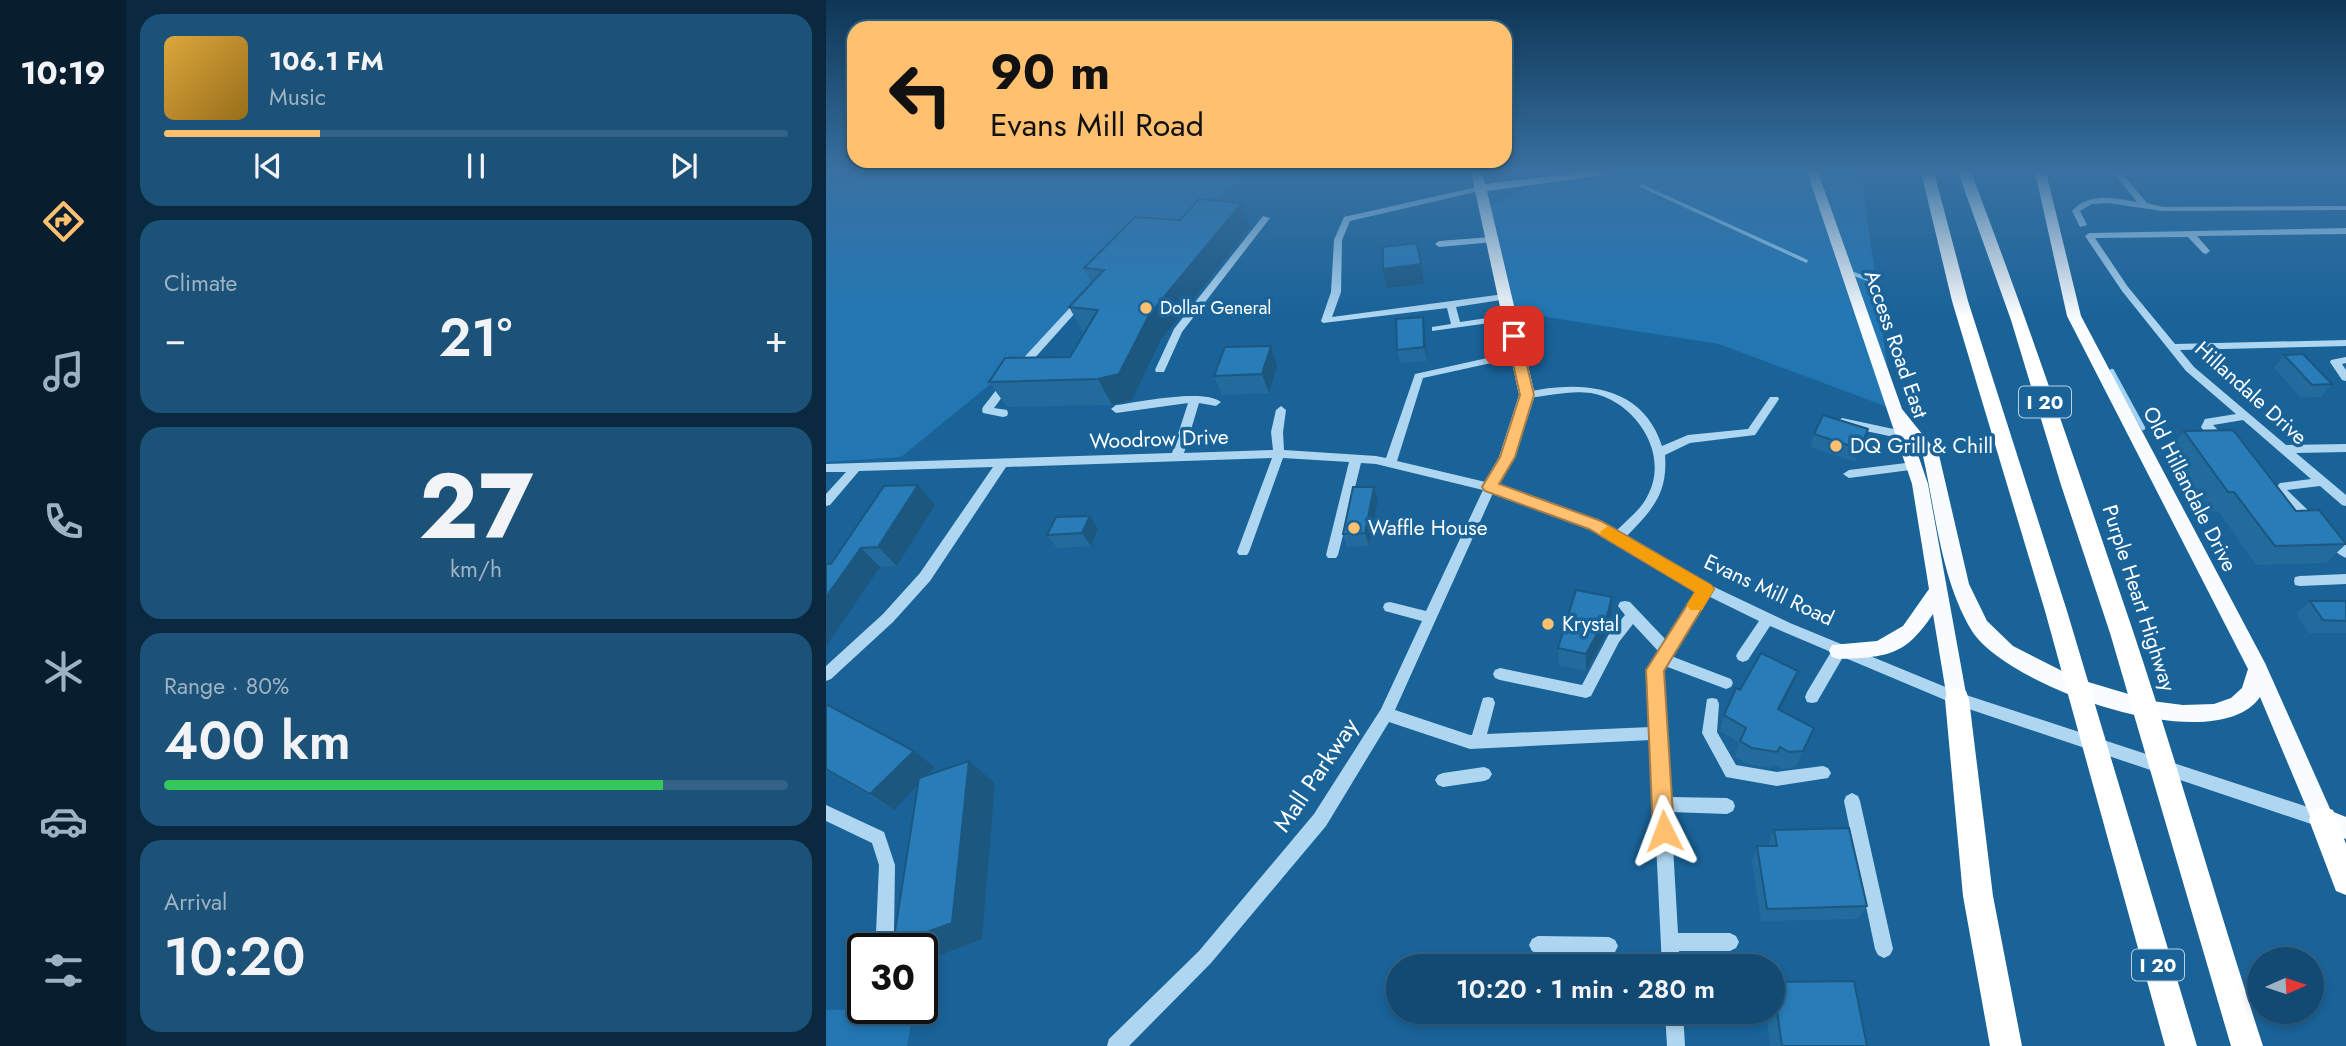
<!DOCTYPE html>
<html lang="en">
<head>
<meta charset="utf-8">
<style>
  :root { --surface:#134a73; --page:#1c5178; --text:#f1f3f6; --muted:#9db3c4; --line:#326285; --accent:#ffc16f }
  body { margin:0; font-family:Jost,sans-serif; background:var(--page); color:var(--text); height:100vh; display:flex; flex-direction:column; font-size:26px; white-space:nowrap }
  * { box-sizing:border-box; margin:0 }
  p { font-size:23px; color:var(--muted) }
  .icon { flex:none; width:38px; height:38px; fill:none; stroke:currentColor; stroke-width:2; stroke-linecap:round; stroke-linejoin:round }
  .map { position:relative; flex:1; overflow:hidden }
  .side { display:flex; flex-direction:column; gap:14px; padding:14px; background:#0a293f; width:700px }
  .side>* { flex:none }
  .top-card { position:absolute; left:21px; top:21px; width:665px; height:147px; border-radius:21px; box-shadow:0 4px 10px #0003,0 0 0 2px var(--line); background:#ffc16f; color:#111; overflow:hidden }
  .needle { width:46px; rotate:87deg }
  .controls { position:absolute; left:1421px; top:947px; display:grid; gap:14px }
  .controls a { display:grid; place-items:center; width:77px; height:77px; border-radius:50%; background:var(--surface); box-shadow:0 4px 10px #0003,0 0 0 2px var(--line); font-size:35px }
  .speed { position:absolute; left:21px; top:933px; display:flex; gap:14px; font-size:35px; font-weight:700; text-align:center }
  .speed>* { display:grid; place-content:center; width:91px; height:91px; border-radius:50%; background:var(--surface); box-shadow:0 4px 10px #0003,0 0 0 2px var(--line); line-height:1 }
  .speed .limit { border:4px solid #111; border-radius:10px; background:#fff; color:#111 }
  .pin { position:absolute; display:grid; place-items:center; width:60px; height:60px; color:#fff; margin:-30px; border-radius:14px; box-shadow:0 4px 10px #0006 }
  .me { position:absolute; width:77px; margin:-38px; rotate:357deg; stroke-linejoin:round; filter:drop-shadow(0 0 5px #0008) }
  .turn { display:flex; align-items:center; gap:24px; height:147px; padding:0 28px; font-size:32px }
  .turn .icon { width:91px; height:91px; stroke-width:2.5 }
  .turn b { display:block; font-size:49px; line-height:60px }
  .big { font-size:52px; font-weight:600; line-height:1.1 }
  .side .widget { flex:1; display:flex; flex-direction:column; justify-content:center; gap:10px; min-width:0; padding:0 24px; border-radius:21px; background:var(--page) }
  .side .dial { align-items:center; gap:0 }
  .dial b { font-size:91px; line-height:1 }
  .song { display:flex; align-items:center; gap:21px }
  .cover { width:84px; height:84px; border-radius:10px; background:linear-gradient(135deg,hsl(40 70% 55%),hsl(40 70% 35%)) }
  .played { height:7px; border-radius:4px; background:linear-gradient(90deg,var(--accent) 25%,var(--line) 25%) }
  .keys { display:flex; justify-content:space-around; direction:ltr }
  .heat { display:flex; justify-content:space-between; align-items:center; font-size:38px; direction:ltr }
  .charge { height:10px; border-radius:5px; background:linear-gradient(90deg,#34c759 80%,var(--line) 0) }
  .trip { position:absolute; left:560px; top:954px; width:399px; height:70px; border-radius:35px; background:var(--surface); box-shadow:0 4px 10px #0003,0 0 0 2px var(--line); font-weight:600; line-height:70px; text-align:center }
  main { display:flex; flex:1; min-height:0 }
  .menu { display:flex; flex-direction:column; width:126px; justify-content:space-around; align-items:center; background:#081e2e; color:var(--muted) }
  .menu .icon { width:49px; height:49px }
  .menu .on { color:var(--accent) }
  .menu b { font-size:32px; color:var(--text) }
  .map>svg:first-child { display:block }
</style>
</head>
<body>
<main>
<nav class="menu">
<b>10:19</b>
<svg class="icon on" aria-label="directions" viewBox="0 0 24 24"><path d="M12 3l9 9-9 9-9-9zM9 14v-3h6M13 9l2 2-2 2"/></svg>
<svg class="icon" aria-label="music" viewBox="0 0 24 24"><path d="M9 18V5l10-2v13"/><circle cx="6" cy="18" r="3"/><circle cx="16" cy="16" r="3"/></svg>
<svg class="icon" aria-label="phone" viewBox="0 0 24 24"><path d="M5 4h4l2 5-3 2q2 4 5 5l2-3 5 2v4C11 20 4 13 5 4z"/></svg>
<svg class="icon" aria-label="climate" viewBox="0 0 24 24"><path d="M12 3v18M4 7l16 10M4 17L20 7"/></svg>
<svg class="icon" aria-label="car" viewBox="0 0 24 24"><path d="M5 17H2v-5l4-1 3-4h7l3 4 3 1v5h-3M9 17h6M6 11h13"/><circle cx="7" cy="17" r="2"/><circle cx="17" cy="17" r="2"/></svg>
<svg class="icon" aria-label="filters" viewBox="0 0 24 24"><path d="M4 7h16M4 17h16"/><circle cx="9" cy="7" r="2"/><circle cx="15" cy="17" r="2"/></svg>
</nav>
<section class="side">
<div class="widget">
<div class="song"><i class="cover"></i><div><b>106.1 FM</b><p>Music</p></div></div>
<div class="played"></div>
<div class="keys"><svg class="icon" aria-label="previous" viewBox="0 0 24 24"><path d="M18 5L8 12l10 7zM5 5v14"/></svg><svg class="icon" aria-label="pause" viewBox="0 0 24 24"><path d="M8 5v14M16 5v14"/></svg><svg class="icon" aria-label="next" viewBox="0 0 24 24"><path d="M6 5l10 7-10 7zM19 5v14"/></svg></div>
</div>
<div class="widget"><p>Climate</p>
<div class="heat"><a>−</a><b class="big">21°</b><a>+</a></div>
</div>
<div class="widget dial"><b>27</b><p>km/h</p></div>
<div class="widget"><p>Range · 80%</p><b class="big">400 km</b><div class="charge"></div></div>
<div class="widget"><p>Arrival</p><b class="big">10:20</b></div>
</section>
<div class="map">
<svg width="1520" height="1046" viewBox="0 0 1520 1046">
  <rect width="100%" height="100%" fill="#196399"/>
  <path fill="#2277b3" d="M 55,172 L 424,172 L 75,457 L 0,462 L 0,183 Z
    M 732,172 L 1035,172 L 1067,409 L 893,344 L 689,312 L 663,206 Z
    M 88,1009 L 81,1046 L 0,1046 L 0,1010 Z"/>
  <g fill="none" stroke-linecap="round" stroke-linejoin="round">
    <path stroke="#a2d3f3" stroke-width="3.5" d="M 816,186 L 980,261
      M 1028,274 L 1044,280"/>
    <path stroke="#a2d3f3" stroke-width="4.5" d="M 1286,371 L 1317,428"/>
    <path fill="#afd6f1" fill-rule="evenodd" d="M 1287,172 L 1295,172 L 1321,203 L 1337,207 L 1520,206 L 1520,210 L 1337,211 L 1282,203 L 1266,204 L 1254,211 L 1261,225 L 1254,227 L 1246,211 C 1263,192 1288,198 1311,202 Z
      M 655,186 L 659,188 L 658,190 L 524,221 L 516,240 L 515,292 L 506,317 L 678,294 L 683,297 L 681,299 L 630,307 L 634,322 L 682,315 L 687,318 L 685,320 L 606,331 L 606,327 L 625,324 L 621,308 L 497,323 L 495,321 L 505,292 L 508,240 L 518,217 Z
      M 437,216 L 444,218 L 356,332 L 338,372 L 330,372 L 329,370 L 348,329 Z
      M 1520,228 L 1520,234 L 1371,236 L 1384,251 L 1380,254 L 1377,253 L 1362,237 L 1269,238 L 1302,287 L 1349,344 L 1520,340 L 1520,346 L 1354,350 L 1368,367 L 1460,445 L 1520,444 L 1520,452 L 1470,453 L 1520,495 L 1520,506 L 1516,505 L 1494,486 L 1461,490 L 1490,518 L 1492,521 L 1486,526 L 1482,524 L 1447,491 L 1454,483 L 1485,479 L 1417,420 L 1387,425 L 1404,442 L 1398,446 L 1394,445 L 1377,430 L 1375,427 L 1379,419 L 1410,414 L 1360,371 L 1296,291 L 1259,236 L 1263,233 Z
      M 665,237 L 668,238 L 668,242 L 613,247 L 609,244 L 613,241 Z
      M 255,298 L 258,299 L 258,303 L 198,370 L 190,370 L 190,366 L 252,299 Z
      M 693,351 L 698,354 L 697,356 L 597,378 L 571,461 L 668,484 L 773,522 L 790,531 C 801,520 815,510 822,495 C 844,453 809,401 765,393 C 744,390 722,396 701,398 L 697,397 L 696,395 L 697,393 C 752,380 816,383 836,446 L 862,435 L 922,429 L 944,397 L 952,397 L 953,399 L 929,435 L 864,443 L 839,455 C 842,494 826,510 800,537 L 884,585 L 964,623 L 1134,693 L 1497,812 L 1503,814 L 1505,820 L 1503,826 L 1497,828 L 1131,705 L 1017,657 L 991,702 L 986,703 L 981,702 L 979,697 L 981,692 L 1005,652 L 944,626 L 922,660 L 917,662 L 912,660 L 910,656 L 912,652 L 933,621 L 882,596 L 845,656 L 905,679 L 907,683 L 905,687 L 900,689 L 839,666 L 836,671 L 844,797 L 901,798 L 907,801 L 909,806 L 907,811 L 901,814 L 845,812 L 852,933 L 904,933 L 910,936 L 913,942 L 910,948 L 904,951 L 853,951 L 854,966 L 836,966 L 825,740 L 644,749 L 563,722 L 500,826 L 385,963 L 303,1046 L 281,1046 L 283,1039 L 373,951 L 488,814 L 555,709 L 596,621 L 559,611 L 557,607 L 559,603 L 564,602 L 600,611 L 657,490 L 550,464 L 535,463 L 512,555 L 510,558 L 502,558 L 500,555 L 523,462 L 457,458 L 423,552 L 421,555 L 413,555 L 411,552 L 446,458 L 180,467 L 104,581 L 67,622 L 5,679 L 0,681 L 0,666 L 57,614 L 94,573 L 167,467 L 33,471 L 4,505 L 0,506 L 0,494 L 20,472 L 0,472 L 0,464 L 346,453 L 362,403 L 290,413 L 285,409 L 290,405 C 314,402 377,388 395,402 L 390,406 L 373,403 L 358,453 L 447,450 L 445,432 L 450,410 L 455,406 L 460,410 L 457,432 L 458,450 L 550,456 L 560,458 L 589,374 ZM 667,493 L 765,528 L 871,591 L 840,640 L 804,602 L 799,601 L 794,602 L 792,606 L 799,615 L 783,634 L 756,685 L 674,668 L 669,670 L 667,674 L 669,678 L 674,680 L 760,698 L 765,696 L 793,642 L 807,624 L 833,652 L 822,670 L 825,727 L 661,734 L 669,703 L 667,698 L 662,697 L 657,698 L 646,735 L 644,735 L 569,710 Z
      M 1520,357 L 1520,363 L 1516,364 L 1520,370 L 1520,381 L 1516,380 L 1504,362 L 1505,360 Z
      M 182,379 L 187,382 L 168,408 L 181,410 L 182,413 L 181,416 L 177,417 L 157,413 L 156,410 L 157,407 L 178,380 Z
      M 1016,418 L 1077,431 L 1083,435 L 1077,439 L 1012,425 L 1011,422 Z
      M 1088,462 L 1094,466 L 1092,469 L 1023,478 L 1017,474 L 1023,470 Z
      M 1505,534 L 1520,545 L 1520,558 C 1512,555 1503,546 1499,539 L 1501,536 Z
      M 1520,574 L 1520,584 L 1474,586 L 1469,585 L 1468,581 L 1469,577 L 1474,576 Z
      M 886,698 L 891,699 L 893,704 L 891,732 L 910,765 L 951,772 L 997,766 L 1002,768 L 1005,773 L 1002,778 L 951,786 L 900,777 L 876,733 L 881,699 Z
      M 658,767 L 663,769 L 666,774 L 663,779 L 658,781 L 617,787 L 612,785 L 609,780 L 612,775 L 617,773 Z
      M 1026,793 L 1032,796 L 1034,801 L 1067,949 L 1064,955 L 1058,958 L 1052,955 L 1049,949 L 1018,801 L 1020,796 Z
      M 0,805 L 58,832 L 69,865 L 68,933 L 65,939 L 59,942 L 53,939 L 50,933 L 53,865 L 46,843 L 0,821 Z
      M 712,936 L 783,937 L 789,940 L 792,946 L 789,952 L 783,955 L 712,954 L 706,951 L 703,945 L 706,939 Z
      M 839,1012 L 857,1012 L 859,1046 L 841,1046 Z"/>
    <path fill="#f9fcff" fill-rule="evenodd" d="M 645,172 L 656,172 L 659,184 L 757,172 L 786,172 L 780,175 L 661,191 L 709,395 L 689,457 L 670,491 L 664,493 L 656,487 L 673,457 L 693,395 Z
      M 981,172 L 992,172 L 1076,409 L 1113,455 L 1143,584 L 1161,621 L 1187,646 L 1252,679 L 1326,701 L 1357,705 L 1388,704 L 1405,698 L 1416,688 L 1422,669 L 1241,316 L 1209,172 L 1220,172 L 1255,316 L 1439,663 L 1505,811 L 1520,817 L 1520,839 L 1489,828 L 1434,697 C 1389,762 1180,686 1146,631 C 1115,580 1110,514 1097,456 L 1089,446 L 1102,484 L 1141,699 L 1138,706 L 1131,708 L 1124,706 L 1121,699 L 1107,614 C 1079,656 1062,657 1013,659 L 1006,657 L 1003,651 L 1006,645 L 1051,641 L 1077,626 L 1103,589 L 1086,484 Z"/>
    <path fill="#fff" fill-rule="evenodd" d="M 1095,172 L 1108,172 L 1142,301 L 1241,611 L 1371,1046 L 1339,1046 L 1219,611 L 1126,301 Z
      M 1132,172 L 1145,172 C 1203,324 1255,478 1307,631 C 1353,769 1392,908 1437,1046 L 1405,1046 L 1284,633 L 1235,485 L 1185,320 Z
      M 1131,688 L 1140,691 L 1143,699 L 1167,896 L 1196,1046 L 1164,1046 L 1137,896 L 1119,699 L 1122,691 Z
      M 1497,807 L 1507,810 L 1520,844 L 1520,895 L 1510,891 L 1483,820 L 1487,810 Z"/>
  </g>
  <path fill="#226b9d" d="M 424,227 L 335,340 L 306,400 L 286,405 L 181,407 L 163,382 L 244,357 L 259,333 L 257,332 L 243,307 L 266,283 L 258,268 Z
    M 597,317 L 599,330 L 601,361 L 574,363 L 571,350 Z
    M 1458,355 L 1506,384 L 1495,397 L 1475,398 L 1448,368 Z
    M 451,366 L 443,393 L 396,395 L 388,376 Z
    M 1358,431 L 1470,511 L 1520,544 L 1500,563 L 1430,565 L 1392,511 L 1385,512 L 1344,451 Z
    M 988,434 L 1037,443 L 1029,462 L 984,447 Z
    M 92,485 L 109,505 L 71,566 L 54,567 L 5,564 Z
    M 552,500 L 543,546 L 521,547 L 517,534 Z
    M 272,529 L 265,546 L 231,548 L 221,535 Z
    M 1484,601 L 1520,601 L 1520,633 L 1483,633 L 1470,613 Z
    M 785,616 L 780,634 L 760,671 L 733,666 L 732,648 Z
    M 965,688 L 954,711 L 988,728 L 970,767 L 956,769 L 947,764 L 945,768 L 921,764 L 909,757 L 913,743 L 894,731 L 898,715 Z
    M 0,704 L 88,751 L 109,767 L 102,775 L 143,761 L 169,783 L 156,939 L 101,960 L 96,948 L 76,948 L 67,944 L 91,785 L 68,810 L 0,771 Z
    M 948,830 L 1041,906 L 1031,919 L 935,921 L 926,860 L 931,846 L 942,846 Z
    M 947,982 L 1041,1046 L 944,1046 L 940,1012 L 947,1012 Z"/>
  <path fill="#1c5780" d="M 416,203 L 424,227 L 335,340 L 306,400 L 286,405 L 272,379 L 323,315 Z
    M 595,264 L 598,284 L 561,288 L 557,269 Z
    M 597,317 L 599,330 L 601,361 L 598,347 Z
    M 445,346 L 451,366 L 443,393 L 436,374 Z
    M 92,485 L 109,505 L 71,566 L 52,547 Z
    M 548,487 L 552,500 L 543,546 L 539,533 Z
    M 264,516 L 272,529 L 265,546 L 256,533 Z
    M 35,548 L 54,567 L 0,647 L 0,597 Z
    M 786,597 L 785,616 L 780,634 L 760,671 L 760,654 Z
    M 972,671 L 965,688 L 946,726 L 952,709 Z
    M 88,751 L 109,767 L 68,810 L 44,794 Z
    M 143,761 L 169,783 L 156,939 L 101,960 L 96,958 L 96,948 L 76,948 L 67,944 Z"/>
  <path fill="#287cb7" stroke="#1c5780" stroke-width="2" d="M 373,199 L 416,203 L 323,315 L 293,374 L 272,379 L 163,382 L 179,358 L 244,357 L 272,310 L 243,307 L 278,270 L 258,268 L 309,217 L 354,220 Z
    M 591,243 L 595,264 L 557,269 L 557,247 Z
    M 597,317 L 598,347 L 571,350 L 570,319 Z
    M 445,346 L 436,374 L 388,376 L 399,347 Z
    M 1477,354 L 1506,384 L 1486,385 L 1458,355 Z
    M 997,415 L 1042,429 L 1034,449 L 988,434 Z
    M 1407,430 L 1470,511 L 1493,510 L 1520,544 L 1449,546 L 1408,492 L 1402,492 L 1358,431 Z
    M 92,485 L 52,547 L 35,548 L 0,597 L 0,564 L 5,564 L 58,486 Z
    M 527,487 L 548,487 L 539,533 L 517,534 Z
    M 264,516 L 256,533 L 221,535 L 230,517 Z
    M 750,590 L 786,597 L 781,616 L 760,654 L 732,648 Z
    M 1484,601 L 1520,601 L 1520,621 L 1497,620 Z
    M 935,653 L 972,671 L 952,709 L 988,728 L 977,751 L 963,752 L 954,747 L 951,752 L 926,748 L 914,741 L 920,728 L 898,715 L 910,688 L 914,690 Z
    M 0,704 L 88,751 L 44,794 L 0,769 Z
    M 143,761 L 126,923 L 67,944 L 93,778 Z
    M 1023,828 L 1041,906 L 941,909 L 931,846 L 951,846 L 948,830 Z
    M 1028,981 L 1041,1046 L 956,1046 L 947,982 Z"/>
  <linearGradient id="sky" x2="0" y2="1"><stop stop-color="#0e3654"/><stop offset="0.54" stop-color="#3871a2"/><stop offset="1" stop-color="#3871a2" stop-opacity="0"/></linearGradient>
  <rect width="1520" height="318" fill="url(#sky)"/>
  <path fill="#ffc16f" stroke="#a67d48" stroke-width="2" d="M 688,332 L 694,336 L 708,395 L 689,457 L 673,484 L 775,521 L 885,585 L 888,589 L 838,671 L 848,831 L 845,839 L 838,842 L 830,839 L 827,831 L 820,670 L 869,592 L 763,529 L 659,491 L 656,487 L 674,457 L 694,395 L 681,336 Z"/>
  <path fill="#f59e0b" d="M 782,526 L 885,585 L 888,589 L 876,610 L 864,610 L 861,605 L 869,592 L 776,536 L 774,532 Z"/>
  <g fill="#ffc16f" stroke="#196399" stroke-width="2.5">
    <circle cx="320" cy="308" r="7"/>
    <circle cx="1010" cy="446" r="7"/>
    <circle cx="528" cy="528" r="7"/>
    <circle cx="722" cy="624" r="7"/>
  </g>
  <g text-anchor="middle" stroke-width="7" stroke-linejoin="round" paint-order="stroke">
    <g font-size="18" fill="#fff" stroke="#196399" text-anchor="start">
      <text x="334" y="314">Dollar General</text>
    </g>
    <g fill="#196399" stroke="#bad0e0" stroke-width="2">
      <rect x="1193" y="386.5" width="52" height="31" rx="5"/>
      <rect x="1306" y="949.5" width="52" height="31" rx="5"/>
    </g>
    <g font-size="19" font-weight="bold" fill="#fff">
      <text x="1219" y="409">I 20</text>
      <text x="1332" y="972">I 20</text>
    </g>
    <g font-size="21" fill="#fff" stroke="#196399">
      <text transform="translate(1070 344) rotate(71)" y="7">Access Road East</text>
      <text transform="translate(1425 393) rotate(42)" y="7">Hillandale Drive</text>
      <text transform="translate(333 439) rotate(-2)" y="7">Woodrow Drive</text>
      <text transform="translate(1364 489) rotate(63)" y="7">Old Hillandale Drive</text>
      <text transform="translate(943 590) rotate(25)" y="7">Evans Mill Road</text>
      <text transform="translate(1313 598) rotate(72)" y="7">Purple Heart Highway</text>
    </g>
    <g font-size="21" fill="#fff" stroke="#196399" text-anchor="start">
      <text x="1024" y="453">DQ Grill &amp; Chill</text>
      <text x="542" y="535">Waffle House</text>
      <text x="736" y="631">Krystal</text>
    </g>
    <g font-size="24" fill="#fff" stroke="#196399">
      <text transform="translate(490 775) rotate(-56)" y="8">Mall Parkway</text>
    </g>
  </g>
</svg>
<div class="controls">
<a><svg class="needle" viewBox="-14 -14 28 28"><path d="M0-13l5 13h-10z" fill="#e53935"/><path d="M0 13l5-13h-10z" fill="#9db3c4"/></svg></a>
</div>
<div class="speed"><div class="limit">30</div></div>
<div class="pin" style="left:688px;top:336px;background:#d93025"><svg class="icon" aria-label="arrive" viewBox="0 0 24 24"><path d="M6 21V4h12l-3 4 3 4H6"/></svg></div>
<svg class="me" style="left:838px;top:831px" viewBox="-20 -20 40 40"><path d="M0-17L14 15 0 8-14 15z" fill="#ffc16f" stroke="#fff" stroke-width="4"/></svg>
<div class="trip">10:20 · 1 min · 280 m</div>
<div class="top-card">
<div class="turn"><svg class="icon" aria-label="left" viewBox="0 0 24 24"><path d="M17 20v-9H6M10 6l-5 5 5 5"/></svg><div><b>90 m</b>Evans Mill Road</div></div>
</div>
</div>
</main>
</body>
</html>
